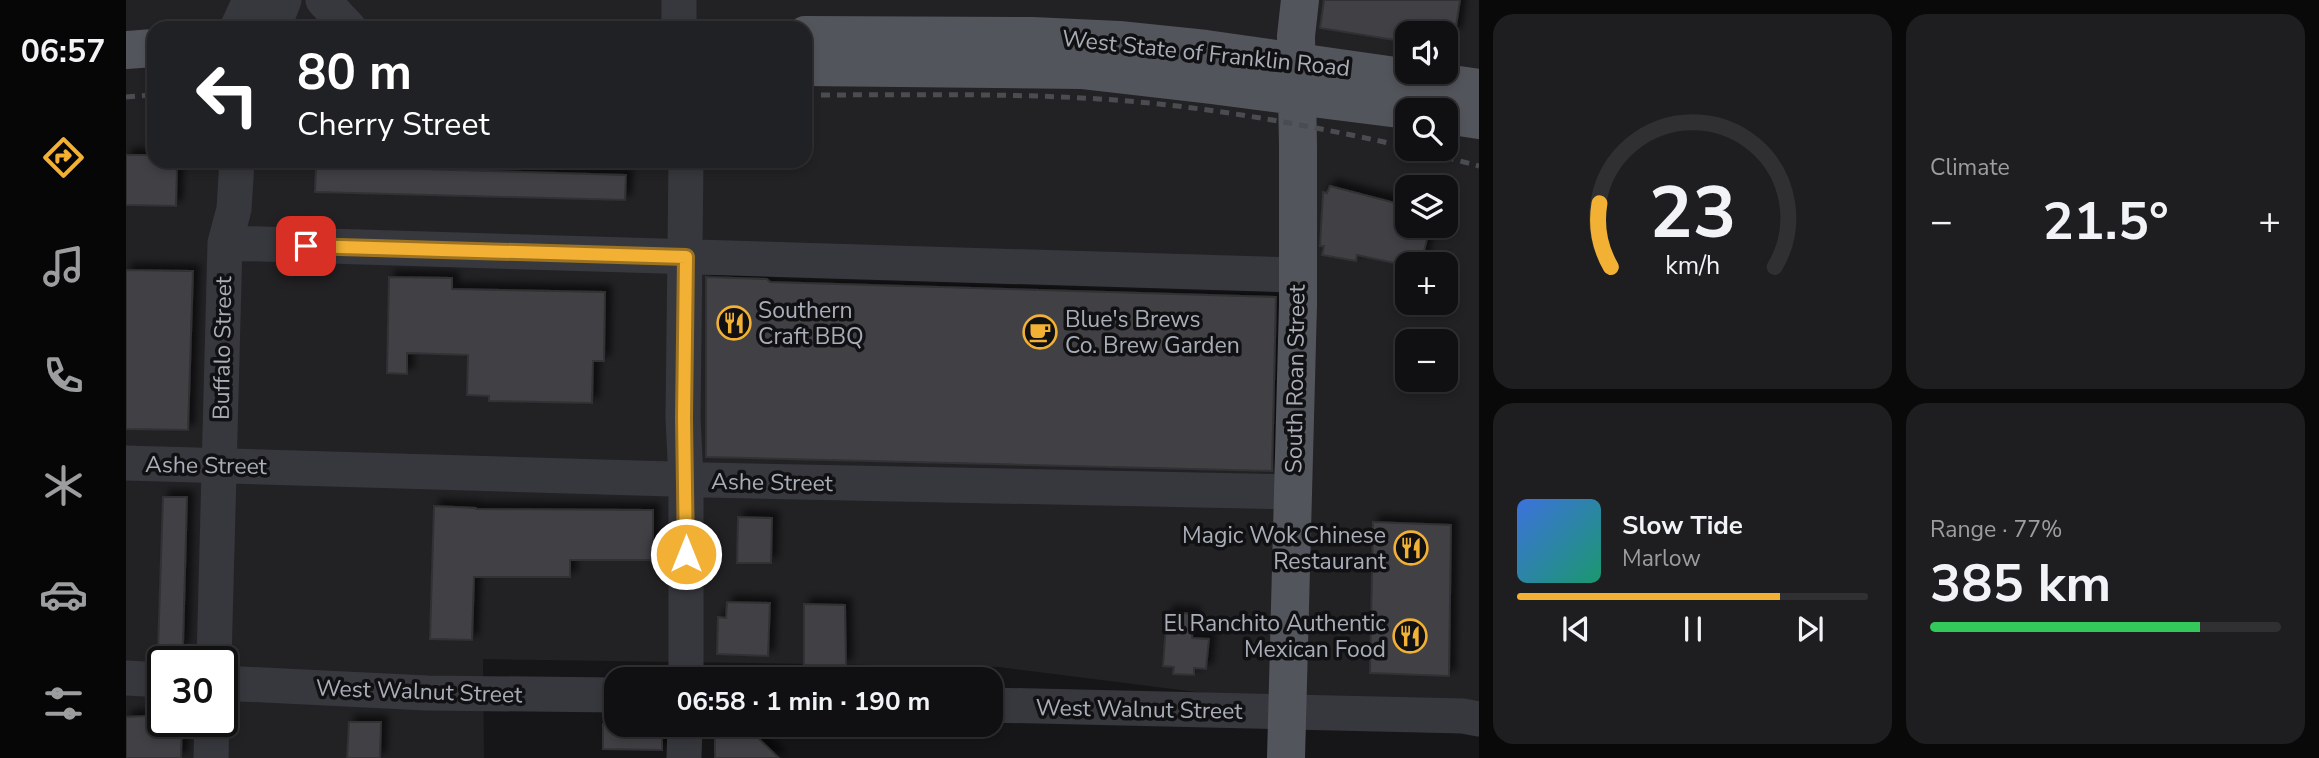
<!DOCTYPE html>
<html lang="en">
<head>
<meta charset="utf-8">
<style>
  :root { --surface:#101012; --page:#1e1e20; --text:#f1f3f6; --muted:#9c9d9f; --line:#303032; --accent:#f2b134 }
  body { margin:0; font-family:"Nunito Sans",sans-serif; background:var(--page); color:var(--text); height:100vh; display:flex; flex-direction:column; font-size:26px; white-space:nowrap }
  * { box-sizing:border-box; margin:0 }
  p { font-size:23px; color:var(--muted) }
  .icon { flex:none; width:38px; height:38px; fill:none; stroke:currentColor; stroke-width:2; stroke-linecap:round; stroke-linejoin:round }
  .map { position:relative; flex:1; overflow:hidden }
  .panel { display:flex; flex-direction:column; gap:14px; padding:14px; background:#09090a; width:840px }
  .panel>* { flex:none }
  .guide { position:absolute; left:21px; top:21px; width:665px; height:147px; border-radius:21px; box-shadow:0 4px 10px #0003,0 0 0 2px var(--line); background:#202124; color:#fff; overflow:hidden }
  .tools { position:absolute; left:1269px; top:21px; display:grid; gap:14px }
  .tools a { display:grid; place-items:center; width:63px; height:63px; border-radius:14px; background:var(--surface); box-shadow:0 4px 10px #0003,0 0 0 2px var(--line); font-size:35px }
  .speed { position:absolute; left:21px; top:646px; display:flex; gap:14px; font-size:35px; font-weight:700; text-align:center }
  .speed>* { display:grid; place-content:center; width:91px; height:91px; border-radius:50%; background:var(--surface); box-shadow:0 4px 10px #0003,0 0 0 2px var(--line); line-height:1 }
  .speed .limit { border:4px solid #111; border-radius:10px; background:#fff; color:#111 }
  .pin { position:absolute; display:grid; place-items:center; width:60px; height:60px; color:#fff; margin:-30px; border-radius:14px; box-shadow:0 4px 10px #0006 }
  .me { position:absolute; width:77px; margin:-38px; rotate:0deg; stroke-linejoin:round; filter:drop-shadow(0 0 5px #0008) }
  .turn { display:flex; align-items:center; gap:24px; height:147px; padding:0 35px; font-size:32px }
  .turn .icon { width:91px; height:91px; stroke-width:2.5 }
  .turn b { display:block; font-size:49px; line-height:60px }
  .big { font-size:52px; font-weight:700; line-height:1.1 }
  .panel .tile { flex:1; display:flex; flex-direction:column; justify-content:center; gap:10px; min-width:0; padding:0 24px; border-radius:21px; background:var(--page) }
  .panel .dial { align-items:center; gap:0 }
  .dial svg { height:182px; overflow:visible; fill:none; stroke:var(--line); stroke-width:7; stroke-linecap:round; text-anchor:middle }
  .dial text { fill:var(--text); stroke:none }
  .song { display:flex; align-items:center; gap:21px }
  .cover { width:84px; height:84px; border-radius:10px; background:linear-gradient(135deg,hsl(220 70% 55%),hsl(160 70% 35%)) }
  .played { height:7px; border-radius:4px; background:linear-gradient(90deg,var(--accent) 75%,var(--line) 75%) }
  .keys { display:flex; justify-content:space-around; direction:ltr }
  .heat { display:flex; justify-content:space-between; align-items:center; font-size:38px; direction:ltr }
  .charge { height:10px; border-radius:5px; background:linear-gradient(90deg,#34c759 77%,var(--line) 0) }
  .panel .tiles { flex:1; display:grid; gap:14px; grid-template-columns:repeat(2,1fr) }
  .trip { position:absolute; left:478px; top:667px; width:399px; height:70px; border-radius:21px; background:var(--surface); box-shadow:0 4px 10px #0003,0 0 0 2px var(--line); font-weight:700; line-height:70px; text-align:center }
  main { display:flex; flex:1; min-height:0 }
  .tabs { display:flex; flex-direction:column; width:126px; justify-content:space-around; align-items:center; background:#060607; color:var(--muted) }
  .tabs .icon { width:49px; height:49px }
  .tabs .on { color:var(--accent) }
  .tabs b { font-size:32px; color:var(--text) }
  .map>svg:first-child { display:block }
</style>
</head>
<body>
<main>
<nav class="tabs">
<b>06:57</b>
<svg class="icon on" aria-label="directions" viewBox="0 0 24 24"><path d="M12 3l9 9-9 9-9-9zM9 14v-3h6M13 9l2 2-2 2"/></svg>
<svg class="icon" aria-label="music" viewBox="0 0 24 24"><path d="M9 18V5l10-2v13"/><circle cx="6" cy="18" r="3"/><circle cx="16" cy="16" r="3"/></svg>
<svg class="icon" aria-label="phone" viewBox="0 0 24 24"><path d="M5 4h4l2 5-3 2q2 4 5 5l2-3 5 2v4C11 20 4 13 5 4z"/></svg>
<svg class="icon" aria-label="climate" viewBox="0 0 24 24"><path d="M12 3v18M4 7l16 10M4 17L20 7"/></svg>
<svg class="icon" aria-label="car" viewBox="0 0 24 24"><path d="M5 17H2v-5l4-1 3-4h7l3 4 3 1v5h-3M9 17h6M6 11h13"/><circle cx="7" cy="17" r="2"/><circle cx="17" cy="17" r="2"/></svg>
<svg class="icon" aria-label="filters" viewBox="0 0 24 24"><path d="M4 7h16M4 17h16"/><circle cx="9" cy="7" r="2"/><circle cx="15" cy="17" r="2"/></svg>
</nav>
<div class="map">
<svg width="1353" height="758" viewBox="0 0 1353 758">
  <defs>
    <filter id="shadow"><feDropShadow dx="6" dy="-6" stdDeviation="3.5" flood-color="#0009"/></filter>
  </defs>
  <rect width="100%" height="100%" fill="#161618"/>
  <path fill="#222225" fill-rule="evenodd" d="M 0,0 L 1353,0 L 1353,709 L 1126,699 L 873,667 L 357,659 L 358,758 L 0,758 ZM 28,28 L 679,28 L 679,161 L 28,161 ZM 1281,33 L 1320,33 L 1320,72 L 1281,72 ZM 1281,110 L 1320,110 L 1320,149 L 1281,149 ZM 1281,187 L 1320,187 L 1320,226 L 1281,226 ZM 1281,264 L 1320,264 L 1320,303 L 1281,303 ZM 1281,341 L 1320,341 L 1320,380 L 1281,380 ZM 37,662 L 96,662 L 96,721 L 37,721 Z"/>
  <path fill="#404145" stroke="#303034" stroke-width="2" filter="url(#shadow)" d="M 1198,0 L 1334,0 L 1329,33 L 1281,33 L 1281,42 L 1194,28 Z
    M 0,155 L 28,155 L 28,161 L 43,161 L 43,165 L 51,165 L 50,206 L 0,205 Z
    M 190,166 L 500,175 L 499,200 L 189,192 Z
    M 1204,186 L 1281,206 L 1281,226 L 1304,226 L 1295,264 L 1273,264 L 1231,255 L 1230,261 L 1196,255 L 1198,246 L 1194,246 L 1197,192 L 1201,193 Z
    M 0,270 L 67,271 L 62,430 L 0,429 Z
    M 263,277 L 326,278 L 326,289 L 479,292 L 478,361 L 467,361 L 466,403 L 363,401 L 363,396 L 341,395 L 342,355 L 281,353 L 281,374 L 261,373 Z
    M 580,277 L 641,279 L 644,282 L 1150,297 L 1146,471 L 580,457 Z
    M 37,497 L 61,497 L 57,646 L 49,653 L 32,650 Z
    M 308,506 L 350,508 L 350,509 L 527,510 L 527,560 L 444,560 L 444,577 L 348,577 L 346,640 L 304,639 Z
    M 612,517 L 646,518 L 645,563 L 611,563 Z
    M 1247,522 L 1325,525 L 1323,676 L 1244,673 Z
    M 601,602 L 644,603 L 642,656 L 591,654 L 592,617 L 600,618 Z
    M 678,604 L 719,605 L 720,665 L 678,665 Z
    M 1041,612 L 1068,614 L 1066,638 L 1083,639 L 1080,669 L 1068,668 L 1068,675 L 1047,674 L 1048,667 L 1037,666 Z
    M 20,716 L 37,718 L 37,721 L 56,721 L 55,758 L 0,758 L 0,717 Z
    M 223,722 L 255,722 L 254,758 L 221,758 Z
    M 477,724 L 536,724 L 536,750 L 477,749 Z
    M 589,737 L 631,737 L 653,758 L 589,758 Z"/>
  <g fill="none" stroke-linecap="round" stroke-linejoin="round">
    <path stroke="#37383d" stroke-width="35" d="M 197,0 L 223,28
      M 553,0 L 553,28
      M 111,28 L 124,0
      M 147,28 L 158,0
      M 99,243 L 1172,275
      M 0,463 L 580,480 L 1167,492
      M 88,662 L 99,243 L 108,209 L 111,161
      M 0,678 L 37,680
      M 560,679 L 560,479 L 557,418 L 560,161
      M 96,683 L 301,693 L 490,695
      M 864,705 L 1337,716 L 1353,719
      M 85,758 L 86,721
      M 558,758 L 559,724"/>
    <path stroke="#53555c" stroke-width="38" d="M 679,35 L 906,36 L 993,40 L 1080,49 L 1353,88
      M 0,50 L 28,48
      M 679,67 L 955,70 L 1085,85 L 1281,110
      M 1320,115 L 1353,120
      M 1160,758 L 1172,304 L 1172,146 L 1170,36 L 1174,0"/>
    <path stroke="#4a4c52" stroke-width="5" stroke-dasharray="9 7" stroke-linecap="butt" d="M 679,95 C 794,95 910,92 1024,103 C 1111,112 1196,128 1281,147
      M 0,97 L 28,95
      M 1288,149 L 1353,166"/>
  </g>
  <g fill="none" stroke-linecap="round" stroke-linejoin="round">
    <defs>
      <path id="route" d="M 180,246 L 560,257 L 558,418 L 560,554"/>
    </defs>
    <use href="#route" stroke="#9d7322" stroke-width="18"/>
    <use href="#route" stroke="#f2b134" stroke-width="12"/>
  </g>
  <defs>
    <symbol id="restaurant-ring" viewBox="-11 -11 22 22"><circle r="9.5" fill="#111113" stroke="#f2b134" stroke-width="1.5"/><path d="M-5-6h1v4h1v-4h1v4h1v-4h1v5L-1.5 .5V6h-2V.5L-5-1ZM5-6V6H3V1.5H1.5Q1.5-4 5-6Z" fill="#f2b134"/></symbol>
    <symbol id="cafe-ring" viewBox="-11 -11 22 22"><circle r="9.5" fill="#111113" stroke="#f2b134" stroke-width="1.5"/><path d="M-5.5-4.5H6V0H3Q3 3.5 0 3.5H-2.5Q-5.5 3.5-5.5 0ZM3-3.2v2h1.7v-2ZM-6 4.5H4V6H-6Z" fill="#f2b134"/></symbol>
  </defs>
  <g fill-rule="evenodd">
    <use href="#restaurant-ring" x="589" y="304" width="38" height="38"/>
    <use href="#cafe-ring" x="895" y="313" width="38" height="38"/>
    <use href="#restaurant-ring" x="1266" y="529" width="38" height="38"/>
    <use href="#restaurant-ring" x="1265" y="617" width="38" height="38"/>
  </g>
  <g text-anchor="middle" stroke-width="7" stroke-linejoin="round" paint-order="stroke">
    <g font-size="23" fill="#a8adb8" stroke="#111113">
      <text transform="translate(1080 53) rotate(6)" y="8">West State of Franklin Road</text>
      <text transform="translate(96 348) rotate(-89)" y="8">Buffalo Street</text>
      <text transform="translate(1169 379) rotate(-89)" y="8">South Roan Street</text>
      <text transform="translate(80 465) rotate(1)" y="8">Ashe Street</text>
      <text transform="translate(646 482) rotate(1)" y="8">Ashe Street</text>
      <text transform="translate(293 691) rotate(2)" y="8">West Walnut Street</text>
      <text transform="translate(1013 709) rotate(1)" y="8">West Walnut Street</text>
    </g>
    <g font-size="23" fill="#a8adb8" stroke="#111113" text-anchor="start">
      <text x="632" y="318">Southern<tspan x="632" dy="26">Craft BBQ</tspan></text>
      <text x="939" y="327">Blue's Brews<tspan x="939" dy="26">Co. Brew Garden</tspan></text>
      <text x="1260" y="543" text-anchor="end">Magic Wok Chinese<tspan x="1260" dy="26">Restaurant</tspan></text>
      <text x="1260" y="631" text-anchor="end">El Ranchito Authentic<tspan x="1260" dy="26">Mexican Food</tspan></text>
    </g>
  </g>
</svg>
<div class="tools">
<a><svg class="icon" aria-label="sound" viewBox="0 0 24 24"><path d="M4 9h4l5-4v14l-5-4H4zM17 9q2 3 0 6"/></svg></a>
<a><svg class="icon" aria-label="search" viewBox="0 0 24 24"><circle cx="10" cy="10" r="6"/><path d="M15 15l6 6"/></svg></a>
<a><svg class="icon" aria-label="layers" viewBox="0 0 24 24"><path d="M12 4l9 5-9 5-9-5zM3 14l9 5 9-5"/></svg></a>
<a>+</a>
<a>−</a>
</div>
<div class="speed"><div class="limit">30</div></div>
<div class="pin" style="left:180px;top:246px;background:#d93025"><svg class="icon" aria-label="arrive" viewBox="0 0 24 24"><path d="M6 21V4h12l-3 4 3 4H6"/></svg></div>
<svg class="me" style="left:560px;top:554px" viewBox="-20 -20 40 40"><circle r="17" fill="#f2b134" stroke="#fff" stroke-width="3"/><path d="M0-11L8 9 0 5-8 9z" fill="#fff"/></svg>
<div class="trip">06:58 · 1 min · 190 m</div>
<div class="guide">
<div class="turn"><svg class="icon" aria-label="left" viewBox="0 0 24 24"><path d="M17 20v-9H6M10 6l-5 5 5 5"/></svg><div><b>80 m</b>Cherry Street</div></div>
</div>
</div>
<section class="panel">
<div class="tiles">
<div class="tile dial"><svg viewBox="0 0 100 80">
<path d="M14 69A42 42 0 1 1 86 69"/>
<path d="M14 69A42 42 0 0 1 9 41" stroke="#f2b134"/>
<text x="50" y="56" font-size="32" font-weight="700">23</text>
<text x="50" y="72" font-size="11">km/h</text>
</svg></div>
<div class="tile"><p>Climate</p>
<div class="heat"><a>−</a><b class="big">21.5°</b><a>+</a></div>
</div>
<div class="tile">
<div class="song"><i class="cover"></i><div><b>Slow Tide</b><p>Marlow</p></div></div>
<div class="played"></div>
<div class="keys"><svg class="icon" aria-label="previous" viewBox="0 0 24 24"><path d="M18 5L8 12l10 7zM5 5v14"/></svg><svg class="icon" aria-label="pause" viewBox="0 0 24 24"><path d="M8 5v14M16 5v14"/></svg><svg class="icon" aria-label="next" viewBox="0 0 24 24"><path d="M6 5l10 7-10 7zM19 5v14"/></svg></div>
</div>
<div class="tile"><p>Range · 77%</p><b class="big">385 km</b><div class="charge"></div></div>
</div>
</section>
</main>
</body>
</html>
